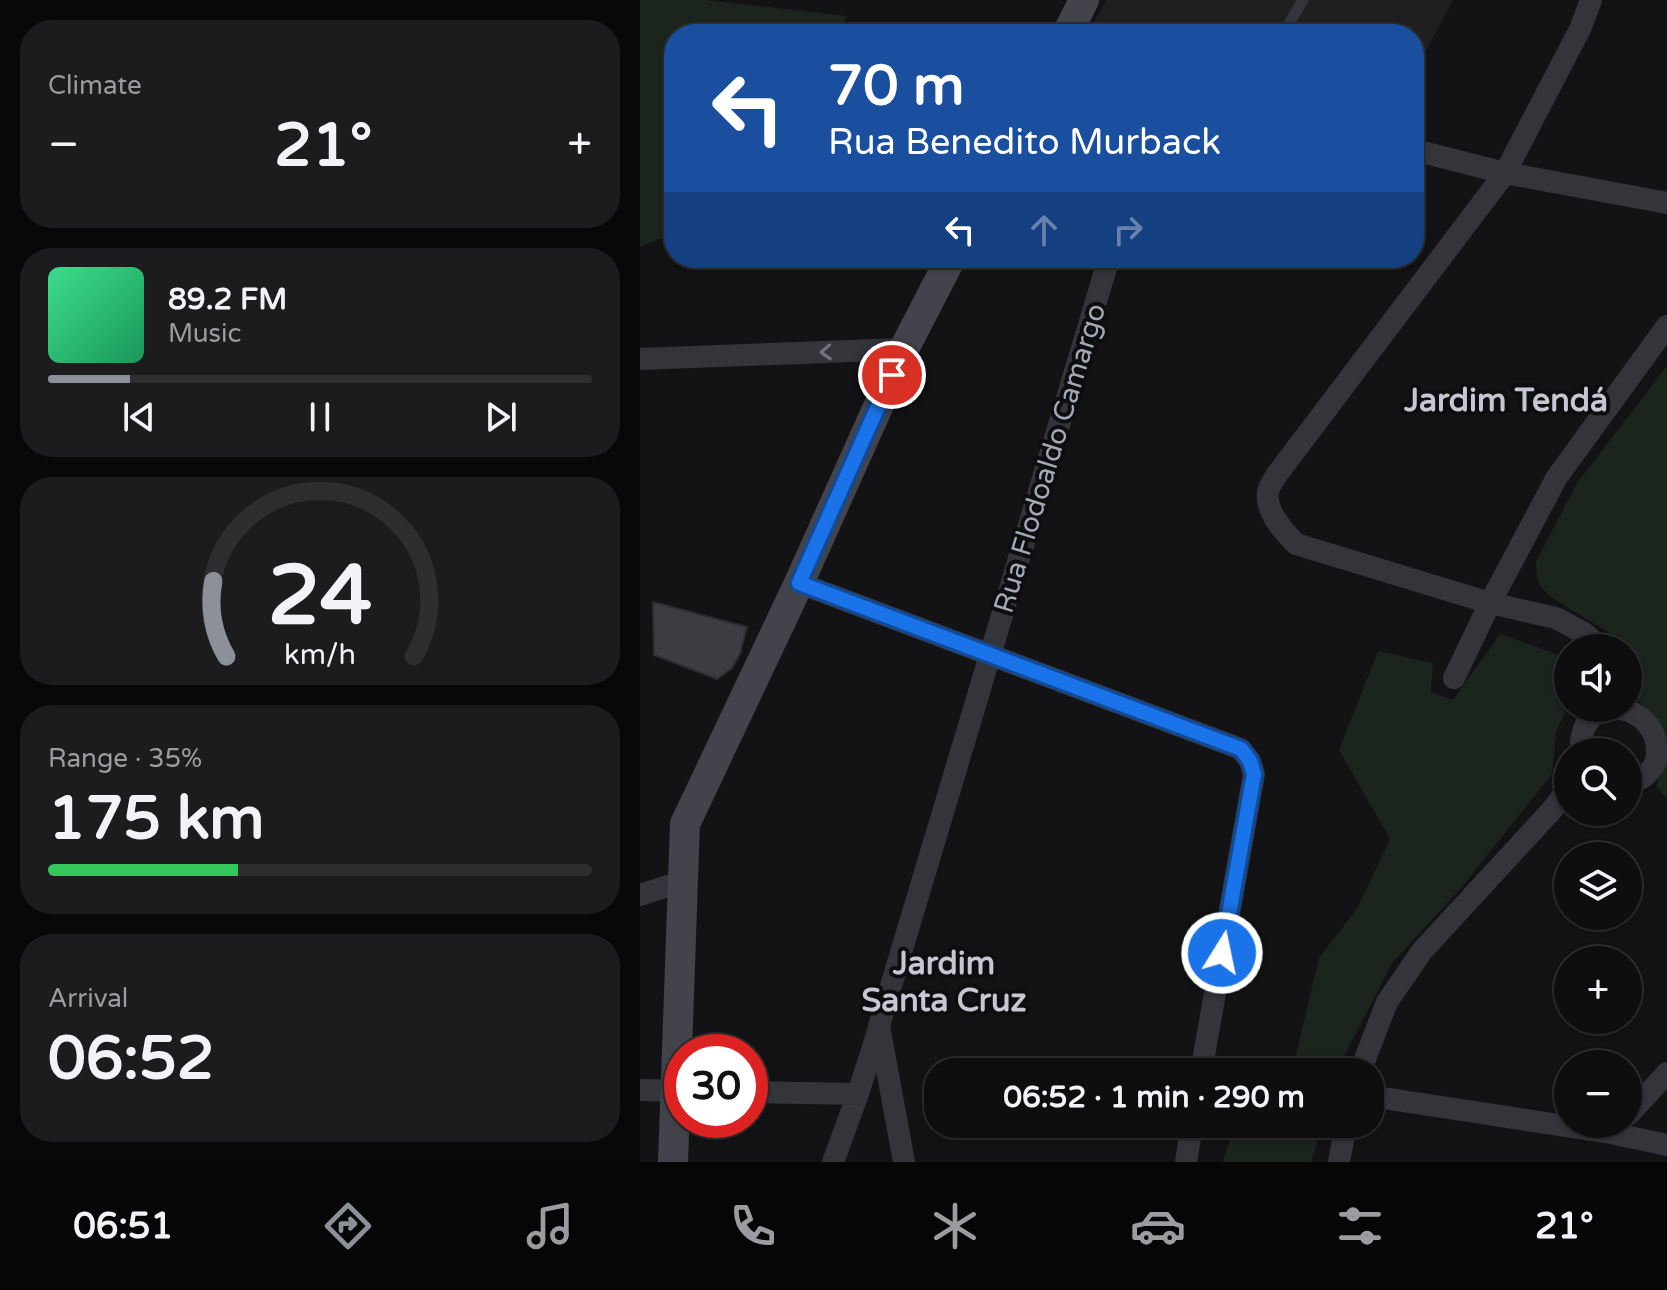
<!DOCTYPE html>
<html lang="en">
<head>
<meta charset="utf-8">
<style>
  :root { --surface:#0e0e10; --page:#1c1c1e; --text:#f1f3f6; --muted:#9b9c9f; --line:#2e2e30; --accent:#8c9099 }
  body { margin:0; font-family:"Varela Round",sans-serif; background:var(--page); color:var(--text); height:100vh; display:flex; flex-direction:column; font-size:30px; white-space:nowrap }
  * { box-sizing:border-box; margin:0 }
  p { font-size:26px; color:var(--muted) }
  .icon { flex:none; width:44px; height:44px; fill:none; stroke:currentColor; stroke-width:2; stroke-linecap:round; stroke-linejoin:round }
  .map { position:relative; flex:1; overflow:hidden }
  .details { display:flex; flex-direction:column; gap:20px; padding:20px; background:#080809; width:640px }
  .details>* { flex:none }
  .hud { position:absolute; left:24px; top:24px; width:760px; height:244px; border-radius:32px; box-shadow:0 2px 6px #0004,0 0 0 2px var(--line); background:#1a4fa0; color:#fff; overflow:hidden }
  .fabs { position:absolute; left:914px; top:634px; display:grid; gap:16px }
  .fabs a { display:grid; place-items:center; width:88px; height:88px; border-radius:50%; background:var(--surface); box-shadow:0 2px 6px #0004,0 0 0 2px var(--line); font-size:40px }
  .speed { position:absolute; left:24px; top:1034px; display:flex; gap:16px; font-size:40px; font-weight:700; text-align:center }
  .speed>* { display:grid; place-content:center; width:104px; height:104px; border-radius:50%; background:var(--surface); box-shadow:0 2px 6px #0004,0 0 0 2px var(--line); line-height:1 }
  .speed .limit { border:12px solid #d22; background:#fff; color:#111 }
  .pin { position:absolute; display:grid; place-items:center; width:68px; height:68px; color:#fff; margin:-34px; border:4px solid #fff; border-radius:50%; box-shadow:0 2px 8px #0007 }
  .me { position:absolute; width:88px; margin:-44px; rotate:10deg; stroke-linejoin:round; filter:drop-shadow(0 0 6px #0008) }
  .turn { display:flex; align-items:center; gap:28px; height:168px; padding:0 32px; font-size:36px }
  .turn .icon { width:104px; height:104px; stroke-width:2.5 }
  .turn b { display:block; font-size:56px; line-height:68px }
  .lanes { display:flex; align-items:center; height:76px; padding:0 32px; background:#0003; justify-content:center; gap:40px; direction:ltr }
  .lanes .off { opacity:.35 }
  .big { font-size:60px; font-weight:700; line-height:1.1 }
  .details .card { flex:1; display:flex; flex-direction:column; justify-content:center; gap:12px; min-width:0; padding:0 28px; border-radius:32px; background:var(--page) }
  .details .dial { align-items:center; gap:0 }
  .dial svg { height:208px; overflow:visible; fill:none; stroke:var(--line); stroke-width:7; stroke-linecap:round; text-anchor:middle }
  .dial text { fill:var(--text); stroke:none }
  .song { display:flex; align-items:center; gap:24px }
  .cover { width:96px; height:96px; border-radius:12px; background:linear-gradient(135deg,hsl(150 70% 55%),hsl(150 70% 35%)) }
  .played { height:8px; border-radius:4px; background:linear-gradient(90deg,var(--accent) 15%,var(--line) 15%) }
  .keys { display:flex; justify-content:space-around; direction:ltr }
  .heat { display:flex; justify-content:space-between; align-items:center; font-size:44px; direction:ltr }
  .charge { height:12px; border-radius:6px; background:linear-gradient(90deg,#34c759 35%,var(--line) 0) }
  .trip { position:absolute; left:284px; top:1058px; width:460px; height:80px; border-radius:32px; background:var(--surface); box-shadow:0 2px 6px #0004,0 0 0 2px var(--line); font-weight:700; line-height:80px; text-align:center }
  .tab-bar { display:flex; height:128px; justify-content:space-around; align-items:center; background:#060606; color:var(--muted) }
  .tab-bar .icon { width:56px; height:56px }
  .tab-bar .current { color:var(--accent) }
  .tab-bar b { font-size:36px; color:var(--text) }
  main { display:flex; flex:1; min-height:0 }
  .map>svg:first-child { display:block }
</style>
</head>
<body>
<main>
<section class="details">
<div class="card"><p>Climate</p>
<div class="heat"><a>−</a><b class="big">21°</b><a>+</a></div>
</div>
<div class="card">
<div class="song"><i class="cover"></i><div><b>89.2 FM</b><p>Music</p></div></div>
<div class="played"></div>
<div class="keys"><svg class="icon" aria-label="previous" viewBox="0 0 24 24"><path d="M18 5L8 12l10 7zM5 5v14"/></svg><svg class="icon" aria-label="pause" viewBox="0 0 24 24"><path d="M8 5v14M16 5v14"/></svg><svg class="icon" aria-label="next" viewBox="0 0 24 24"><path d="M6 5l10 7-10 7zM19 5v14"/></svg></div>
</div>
<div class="card dial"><svg viewBox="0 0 100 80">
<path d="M14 69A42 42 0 1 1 86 69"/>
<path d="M14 69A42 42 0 0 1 9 40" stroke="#8c9099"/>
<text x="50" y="56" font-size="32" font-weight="700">24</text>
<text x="50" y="72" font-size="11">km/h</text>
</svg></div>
<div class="card"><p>Range · 35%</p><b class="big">175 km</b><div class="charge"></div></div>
<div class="card"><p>Arrival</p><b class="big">06:52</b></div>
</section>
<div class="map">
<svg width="1027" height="1162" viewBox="0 0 1027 1162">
  <rect width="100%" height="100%" fill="#131315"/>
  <path fill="#1f1f22" d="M 466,0 L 813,0 L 774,74 L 774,34 L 448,34 Z"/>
  <path fill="#1b241d" d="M 0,0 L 66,0 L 207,16 L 200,34 L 34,34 L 34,233 L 0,247 Z
    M 1027,366 L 1027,799 L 1016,786 L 1025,762 L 1017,725 L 1009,711 L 999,702 L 988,657 L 988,648 L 984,648 L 979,639 L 911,597 L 901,587 L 897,578 L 896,561 L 937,483 Z
    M 860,634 L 928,658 L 928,706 L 916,732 L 912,774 L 822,887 L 752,963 L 696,1072 L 622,1072 L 654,1063 L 679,958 L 718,907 L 750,839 L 699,750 L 738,651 L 793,663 L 791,692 L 813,700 Z
    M 594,1124 L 682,1124 L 671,1162 L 583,1162 Z"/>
  <path fill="#3c3d43" stroke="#2d2d31" stroke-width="2" d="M 13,602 L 107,627 L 100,654 L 92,668 L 77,679 L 14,655 Z"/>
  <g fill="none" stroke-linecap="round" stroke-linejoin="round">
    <path stroke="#34343b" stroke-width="11" d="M 643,34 L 663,0"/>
    <path stroke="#34343b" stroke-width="22" d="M 951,0 L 940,29 L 865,173 L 638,473 C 635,478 629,486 628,492 C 625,511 643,531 656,544 L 850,603 L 916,618 L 944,633 L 961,648
      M 774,150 L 865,173 L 1027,203
      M 0,359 L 264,349
      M 159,583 L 601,749 L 610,761 L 614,774 L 561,1072
      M 814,678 L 850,603 L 917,477 L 1027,326
      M 941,752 C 937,684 1027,703 1016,761 C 1011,773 1000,781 988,784
      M 0,895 L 43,881
      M 720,1072 L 747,1002 L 782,951 L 911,811 L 928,789
      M 0,1090 L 42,1091
      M 110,1092 L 218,1094
      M 730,1096 L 971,1133 L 1027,1145
      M 988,1115 L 1027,1073
      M 193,1162 L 218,1094 L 238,1031
      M 264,1162 L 239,1026 L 469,258
      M 546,1162 L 552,1124
      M 699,1162 L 706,1124"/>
    <path stroke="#42434b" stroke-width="30" d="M 427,34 L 444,0
      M 33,1162 L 45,824 L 159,583 L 264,349 L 311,258"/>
  </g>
  <defs><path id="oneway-chevron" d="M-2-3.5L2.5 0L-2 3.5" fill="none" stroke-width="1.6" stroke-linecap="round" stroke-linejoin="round" transform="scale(2)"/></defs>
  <use stroke="#71747f" href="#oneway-chevron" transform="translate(186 352) rotate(178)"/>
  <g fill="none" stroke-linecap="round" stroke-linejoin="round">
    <defs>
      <path id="route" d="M 252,375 L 159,583 L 601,749 L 610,761 L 614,774 L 582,953"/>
    </defs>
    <use href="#route" stroke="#114b97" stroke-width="20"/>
    <use href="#route" stroke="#1a73e8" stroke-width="14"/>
  </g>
  <g text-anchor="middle" stroke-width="8" stroke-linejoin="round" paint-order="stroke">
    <g font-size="28" fill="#a3a8b7" stroke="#0e0e10">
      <text transform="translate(409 458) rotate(-73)" y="10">Rua Flodoaldo Camargo</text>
    </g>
    <g font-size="32" font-weight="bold" fill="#c5c7d3" stroke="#0e0e10">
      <text x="866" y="411">Jardim Tendá</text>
      <text x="304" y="974">Jardim<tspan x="304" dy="37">Santa Cruz</tspan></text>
    </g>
  </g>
</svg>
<div class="fabs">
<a><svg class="icon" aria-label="sound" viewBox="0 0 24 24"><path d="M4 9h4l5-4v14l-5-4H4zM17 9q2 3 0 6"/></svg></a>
<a><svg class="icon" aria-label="search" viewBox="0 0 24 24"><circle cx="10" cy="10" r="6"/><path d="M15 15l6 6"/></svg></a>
<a><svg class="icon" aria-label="layers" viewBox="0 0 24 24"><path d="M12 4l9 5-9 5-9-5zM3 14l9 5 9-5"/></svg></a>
<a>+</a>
<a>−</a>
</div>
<div class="speed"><div class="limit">30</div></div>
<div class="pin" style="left:252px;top:375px;background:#d93025"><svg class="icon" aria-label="arrive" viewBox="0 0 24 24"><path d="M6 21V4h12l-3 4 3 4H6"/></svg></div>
<svg class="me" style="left:582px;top:953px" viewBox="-20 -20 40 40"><circle r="17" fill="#1a73e8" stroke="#fff" stroke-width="3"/><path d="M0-11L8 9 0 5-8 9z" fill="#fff"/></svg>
<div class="trip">06:52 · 1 min · 290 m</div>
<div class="hud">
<div class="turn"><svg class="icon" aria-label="left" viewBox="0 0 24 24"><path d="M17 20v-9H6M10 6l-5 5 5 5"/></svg><div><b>70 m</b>Rua Benedito Murback</div></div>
<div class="lanes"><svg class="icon" aria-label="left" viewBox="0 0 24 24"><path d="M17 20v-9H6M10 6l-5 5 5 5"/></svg><svg class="icon off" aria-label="ahead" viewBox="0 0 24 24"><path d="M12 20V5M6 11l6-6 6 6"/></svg><svg class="icon off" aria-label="right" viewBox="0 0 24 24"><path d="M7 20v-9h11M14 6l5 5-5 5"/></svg></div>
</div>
</div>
</main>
<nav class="tab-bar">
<b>06:51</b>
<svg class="icon current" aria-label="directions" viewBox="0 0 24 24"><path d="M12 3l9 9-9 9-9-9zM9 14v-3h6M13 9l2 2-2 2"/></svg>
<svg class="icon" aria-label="music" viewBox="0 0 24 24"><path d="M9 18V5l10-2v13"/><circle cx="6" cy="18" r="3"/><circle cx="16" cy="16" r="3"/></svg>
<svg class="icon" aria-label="phone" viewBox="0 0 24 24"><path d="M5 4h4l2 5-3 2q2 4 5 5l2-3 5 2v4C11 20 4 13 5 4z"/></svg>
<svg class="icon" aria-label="climate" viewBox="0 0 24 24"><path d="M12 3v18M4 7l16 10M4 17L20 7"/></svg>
<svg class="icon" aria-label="car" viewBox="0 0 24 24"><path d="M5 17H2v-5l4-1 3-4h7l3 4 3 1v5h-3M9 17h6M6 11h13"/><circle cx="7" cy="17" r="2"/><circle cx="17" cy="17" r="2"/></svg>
<svg class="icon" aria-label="filters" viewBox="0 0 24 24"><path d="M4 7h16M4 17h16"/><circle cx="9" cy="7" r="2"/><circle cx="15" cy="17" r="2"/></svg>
<b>21°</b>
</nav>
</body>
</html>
